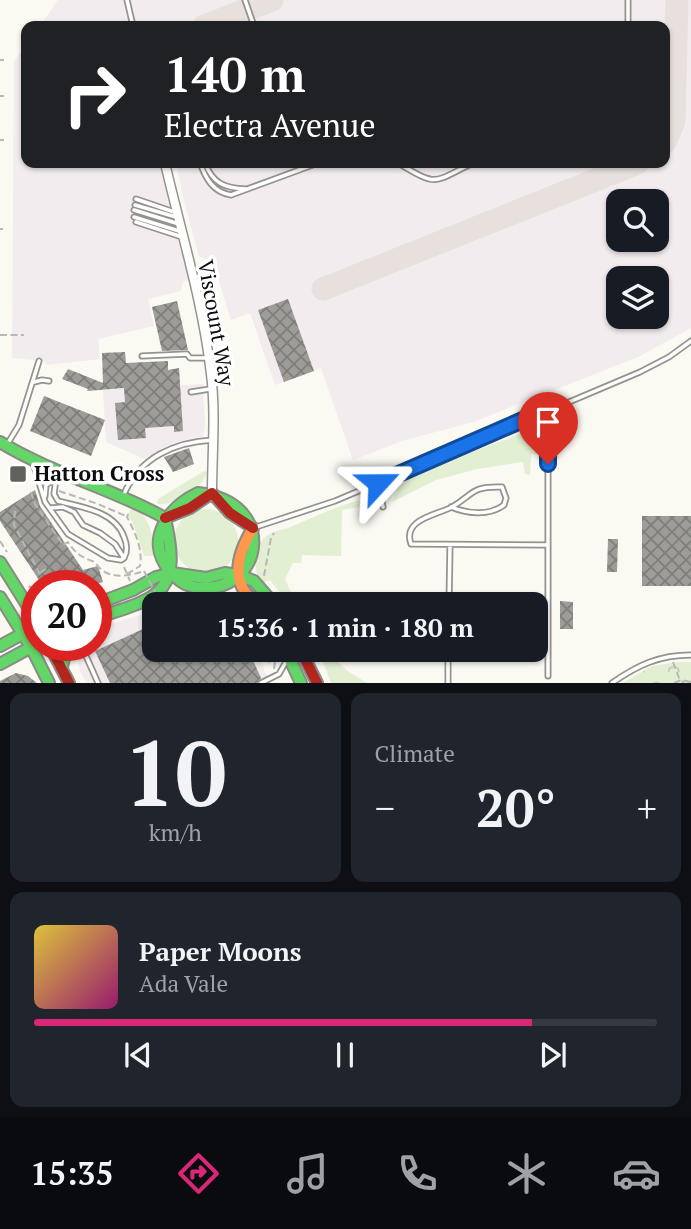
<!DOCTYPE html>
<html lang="en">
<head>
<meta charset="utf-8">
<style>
  :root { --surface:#171b24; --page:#20242c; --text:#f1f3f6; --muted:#9ea1a6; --line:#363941; --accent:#db2777 }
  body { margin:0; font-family:"PT Serif",serif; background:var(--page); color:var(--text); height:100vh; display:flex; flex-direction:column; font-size:26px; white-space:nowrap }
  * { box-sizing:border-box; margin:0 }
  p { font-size:23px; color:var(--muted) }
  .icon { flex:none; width:38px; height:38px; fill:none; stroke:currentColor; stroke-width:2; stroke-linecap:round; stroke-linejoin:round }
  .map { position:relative; height:683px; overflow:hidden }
  .panel { display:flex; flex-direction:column; gap:10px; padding:10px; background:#0d0f14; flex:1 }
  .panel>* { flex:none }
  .top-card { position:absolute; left:21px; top:21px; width:649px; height:147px; border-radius:14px; box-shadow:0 2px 5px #0004; background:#202124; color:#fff; overflow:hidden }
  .fabs { position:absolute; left:606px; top:189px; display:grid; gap:14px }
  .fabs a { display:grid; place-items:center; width:63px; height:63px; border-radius:14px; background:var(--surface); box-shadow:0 2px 5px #0004; font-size:35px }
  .speed { position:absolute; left:21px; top:570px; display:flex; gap:14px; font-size:35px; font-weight:700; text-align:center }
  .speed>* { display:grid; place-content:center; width:91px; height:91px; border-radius:50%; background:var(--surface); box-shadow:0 2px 5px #0004; line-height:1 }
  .speed .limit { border:10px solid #d22; background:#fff; color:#111 }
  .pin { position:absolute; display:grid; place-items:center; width:60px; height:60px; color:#fff; margin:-72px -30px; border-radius:50% 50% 50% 0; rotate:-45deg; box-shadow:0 0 7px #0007 }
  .pin .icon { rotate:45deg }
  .me { position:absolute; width:77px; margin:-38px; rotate:66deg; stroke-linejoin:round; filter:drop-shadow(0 0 5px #0008) }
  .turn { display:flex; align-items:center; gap:24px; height:147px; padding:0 28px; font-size:32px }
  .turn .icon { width:91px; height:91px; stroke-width:2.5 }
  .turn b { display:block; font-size:49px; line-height:60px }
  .big { font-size:52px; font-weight:800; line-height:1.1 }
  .panel .card { flex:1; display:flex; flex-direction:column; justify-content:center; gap:10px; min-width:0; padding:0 24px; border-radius:14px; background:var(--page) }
  .panel .dial { align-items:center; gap:0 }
  .dial b { font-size:91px; line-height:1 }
  .song { display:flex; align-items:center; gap:21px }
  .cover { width:84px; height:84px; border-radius:10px; background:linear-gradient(135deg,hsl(50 70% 55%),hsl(320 70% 35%)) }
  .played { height:7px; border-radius:4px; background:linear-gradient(90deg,var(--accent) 80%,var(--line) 80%) }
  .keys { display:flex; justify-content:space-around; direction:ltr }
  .heat { display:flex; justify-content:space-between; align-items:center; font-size:38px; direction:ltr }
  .panel .tiles { flex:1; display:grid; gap:10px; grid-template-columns:1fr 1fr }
  .card:last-child { grid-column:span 2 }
  .trip { position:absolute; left:142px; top:592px; width:406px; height:70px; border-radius:14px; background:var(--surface); box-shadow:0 2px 5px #0004; font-weight:800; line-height:70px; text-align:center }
  .tab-bar { display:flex; height:112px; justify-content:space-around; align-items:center; background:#090b0e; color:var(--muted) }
  .tab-bar .icon { width:49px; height:49px }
  .tab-bar .current { color:var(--accent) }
  .tab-bar b { font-size:32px; color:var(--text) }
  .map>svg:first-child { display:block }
</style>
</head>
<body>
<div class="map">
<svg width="691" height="683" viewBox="0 0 691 683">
  <defs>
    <pattern id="park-crowns" width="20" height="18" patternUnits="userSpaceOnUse" patternTransform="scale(1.75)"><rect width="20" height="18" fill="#e2efd3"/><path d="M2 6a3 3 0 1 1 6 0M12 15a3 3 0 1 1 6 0" fill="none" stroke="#c1ccb4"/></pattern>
    <pattern id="building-cross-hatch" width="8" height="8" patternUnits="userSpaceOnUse" patternTransform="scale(1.75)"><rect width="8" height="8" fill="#9d9c98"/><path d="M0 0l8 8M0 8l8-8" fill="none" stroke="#7e7e7a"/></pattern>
  </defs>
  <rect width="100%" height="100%" fill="#faf9f2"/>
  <path fill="#f2ecee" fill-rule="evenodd" d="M 58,0 L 691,0 L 691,328 L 638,357 L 473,422 L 402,441 L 353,460 L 321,368 L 275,385 L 250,313 L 231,320 L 213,262 L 199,256 L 184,202 L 176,163 L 665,163 L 665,26 L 40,26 ZM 618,201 L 656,201 L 656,240 L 618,240 ZM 618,278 L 656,278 L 656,317 L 618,317 Z
    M 26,45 L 26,163 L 159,163 L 192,278 L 183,282 L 181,291 L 148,299 L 154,326 L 98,339 L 100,359 L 46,365 L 44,361 L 12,358 L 14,61 Z
    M 203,384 L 205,427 L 203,436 L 172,443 L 145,459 L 106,442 L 103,390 Z
    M 154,611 L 154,649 L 259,649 L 265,674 L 267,674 L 271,683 L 87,683 L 80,671 L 77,655 L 81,646 L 96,646 L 96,629 L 100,627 Z"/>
  <path fill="#e2efd3" d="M 533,429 L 542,435 L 543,454 L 531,454 L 530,475 L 525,474 L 523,462 L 477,469 L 436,480 L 392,502 L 398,488 L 414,474 Z
    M 204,471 L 207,472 C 203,489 175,506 157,504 L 158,499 Z
    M 374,497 L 377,504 L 342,510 L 341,556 L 302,555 L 301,563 L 293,563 L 285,579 L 296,604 L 289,604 L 270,580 L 262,583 C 252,570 252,546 268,535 C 273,531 282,530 288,528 C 317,516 344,502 374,497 Z
    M174 541a32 32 0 1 1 64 0a32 32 0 1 1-64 0Z
    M 132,509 C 150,513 155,540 153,556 L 144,556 L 133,523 L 127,514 Z
    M 318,649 L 323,649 L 349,672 L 367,683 L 331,683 Z"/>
  <path fill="url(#park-crowns)" d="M 677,662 L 691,662 L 691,683 L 623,683 L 652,666 Z"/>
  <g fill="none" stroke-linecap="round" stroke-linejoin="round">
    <path stroke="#cae3f2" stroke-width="2.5" d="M 264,649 L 269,662"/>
    <path stroke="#e8e0dc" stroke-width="23" d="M 204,26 L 272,0
      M 665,142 L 674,121 L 677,0
      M 323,289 L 638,163"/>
  </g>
  <path fill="url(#building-cross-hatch)" d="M 288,299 L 314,371 L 284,382 L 258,310 Z
    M 177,301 L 188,350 L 162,351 L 152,307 Z
    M 125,352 L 126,363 L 168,361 L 168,370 L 179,368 L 183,431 L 174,432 L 174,426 L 145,428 L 146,438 L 118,440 L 115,403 L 125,402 L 124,388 L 87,391 L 88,389 L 62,379 L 68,369 L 103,383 L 102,353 Z
    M 44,396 L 105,420 L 91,456 L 30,431 Z
    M 189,448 L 194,464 L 173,472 L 164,457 Z
    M 35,490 L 40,506 L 83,570 L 98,566 L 103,582 L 87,586 L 43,586 L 0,521 L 0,512 Z
    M 642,516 L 691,516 L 691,586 L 642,586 Z
    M 608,539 L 618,539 L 617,572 L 607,572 Z
    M 532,594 L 532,604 L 462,604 L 462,595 Z
    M 560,601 L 573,602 L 573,629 L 560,629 Z
    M 154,624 L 154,649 L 248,649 L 261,678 L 257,683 L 110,683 L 95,651 Z
    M 16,673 L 28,676 L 37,683 L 0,683 L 0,681 Z"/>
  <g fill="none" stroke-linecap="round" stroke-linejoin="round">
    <defs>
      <path id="lane" d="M 127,0 L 133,26
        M 245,0 L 254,26
        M 628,26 L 628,0
        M 200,163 C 206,179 213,192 231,195 L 318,163
        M 205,163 C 213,184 225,188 246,189
        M 398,163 C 438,187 432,183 473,163
        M 136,199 L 177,213
        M 135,205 L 176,217
        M 134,210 L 179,224
        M 134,217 L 179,231
        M 136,222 L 182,237
        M 142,356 L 187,354 L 190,358 L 207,358
        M 34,382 L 42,380 L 49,381
        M 191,392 L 210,389
        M 8,443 L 19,425 L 39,361
        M 34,466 L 45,502 L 68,534 L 108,558 L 121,560 L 124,558
        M 56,478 L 54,494 L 58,501 C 81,507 115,511 124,537 C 127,544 128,551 124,558
        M 378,483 L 383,507
        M 124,494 C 140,457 175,442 213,440
        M 45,496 L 46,485 L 56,478
        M 451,507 C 468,514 489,516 504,505 L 506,498 L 502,487 C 471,486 474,494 452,507 C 437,515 402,519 411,544 L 548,545
        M 50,508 L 63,507 L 74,512 L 83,525 L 100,533 L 115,544 L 124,558
        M 256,527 L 335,501 L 640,372 L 669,357 L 691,341
        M 449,604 L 450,545
        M 86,656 L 98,683
        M 548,676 L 548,409
        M 261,683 L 279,674 L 287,660
        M 448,683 L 448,649
        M 612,683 C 638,665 659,655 691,655"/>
      <path id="street" d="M 165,163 C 181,232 203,303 211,374 C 216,413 212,454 212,493"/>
      <path id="fast" d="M 0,442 C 52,474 112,488 165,518
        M 198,493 C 278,502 263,588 205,588 C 188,588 180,583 169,570 C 144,539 169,507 198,493 Z
        M 0,562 L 37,621
        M 0,597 L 31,647 L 49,683
        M 96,604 L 133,590 L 156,577 L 172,573 L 206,578 L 225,573 L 239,575 L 254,581 L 274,604
        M 96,618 C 162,597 182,593 165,518
        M 0,646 L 37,626
        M 285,649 L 301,683
        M 0,664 L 37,644
        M 62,667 L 67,646"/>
      <path id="slow" d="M 253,528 C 242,546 231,572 245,592 C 248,596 253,600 257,604"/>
      <path id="jam" d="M 212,493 L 230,513 L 253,528
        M 165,518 L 190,508 L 212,493
        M 50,646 L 69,683
        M 300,649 L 317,683"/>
    </defs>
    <use href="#lane" stroke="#949390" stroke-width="7"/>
    <use href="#street" stroke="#949390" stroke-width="11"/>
    <use href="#fast" stroke="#8a8a87" stroke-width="14"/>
    <use href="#slow" stroke="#8a8a87" stroke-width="14"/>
    <use href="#jam" stroke="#8a8a87" stroke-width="14"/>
    <path stroke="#b8b8b6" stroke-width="2" stroke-dasharray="7 3.5" stroke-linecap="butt" d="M 0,60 L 4,60
      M 0,96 L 4,96
      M 0,140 L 4,140
      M 0,229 L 3,229
      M 0,335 L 24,335
      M 59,491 L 98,504 L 126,516
      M 31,492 L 35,504 L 63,545 L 68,542 C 75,553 82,558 95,562 C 105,580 127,577 144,571
      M 15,511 L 14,525 L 43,580
      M 0,541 L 7,552
      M 124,567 L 130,581
      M 40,573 L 47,568
      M 127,574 L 140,566 C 143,549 135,532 127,517 L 129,512
      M 264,576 L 271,538 L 274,533
      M 29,586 L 37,595
      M 39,586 L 44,583 L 43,580 L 51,575
      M 163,602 L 174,596
      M 168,604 L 182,596
      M 673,662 L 679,678 L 684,683
      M 274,669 L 276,654
      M 674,683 L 681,680 L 691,682"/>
    <use href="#lane" stroke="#fefefd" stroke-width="3.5"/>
    <use href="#street" stroke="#fefefd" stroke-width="8"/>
    <use href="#fast" stroke="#63d668" stroke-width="10"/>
    <use href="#slow" stroke="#ff974d" stroke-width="10"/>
    <use href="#jam" stroke="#b3261e" stroke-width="10"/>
    <path stroke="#b8b8b6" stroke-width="2" stroke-dasharray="7 3.5" stroke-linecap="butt" d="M 144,571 L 161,603"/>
  </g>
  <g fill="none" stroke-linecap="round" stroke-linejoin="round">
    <defs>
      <path id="route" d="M 378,483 L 548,409 L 548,464"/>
    </defs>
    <use href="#route" stroke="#114b97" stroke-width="18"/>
    <use href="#route" stroke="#1a73e8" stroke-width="12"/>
  </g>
  <rect fill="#60605d" stroke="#fff" stroke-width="2.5" x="9" y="465" width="18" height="18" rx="3.5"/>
  <g text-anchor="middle" stroke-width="7" stroke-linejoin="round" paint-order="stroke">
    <g font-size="21" fill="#0d0d0d" stroke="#fff">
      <text transform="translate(216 323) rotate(80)" y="7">Viscount Way</text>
    </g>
    <g font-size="21" font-weight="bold" fill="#0d0d0d" stroke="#fff" text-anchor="start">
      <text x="34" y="481">Hatton Cross</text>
    </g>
  </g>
</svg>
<div class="fabs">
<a><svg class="icon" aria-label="search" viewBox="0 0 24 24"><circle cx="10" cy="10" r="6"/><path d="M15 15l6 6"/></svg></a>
<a><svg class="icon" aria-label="layers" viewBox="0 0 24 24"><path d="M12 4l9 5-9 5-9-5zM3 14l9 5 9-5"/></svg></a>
</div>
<div class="speed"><div class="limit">20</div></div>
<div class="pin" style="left:548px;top:464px;background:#d93025"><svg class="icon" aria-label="arrive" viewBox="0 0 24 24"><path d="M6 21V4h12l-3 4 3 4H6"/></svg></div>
<svg class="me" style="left:378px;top:483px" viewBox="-20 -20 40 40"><path d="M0-17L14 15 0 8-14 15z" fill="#1a73e8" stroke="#fff" stroke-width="4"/></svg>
<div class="trip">15:36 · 1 min · 180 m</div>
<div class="top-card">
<div class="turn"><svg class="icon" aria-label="right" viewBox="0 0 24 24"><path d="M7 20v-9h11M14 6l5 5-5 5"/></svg><div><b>140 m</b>Electra Avenue</div></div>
</div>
</div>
<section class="panel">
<div class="tiles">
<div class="card dial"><b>10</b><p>km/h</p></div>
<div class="card"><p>Climate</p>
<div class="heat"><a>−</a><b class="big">20°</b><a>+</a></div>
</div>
<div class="card">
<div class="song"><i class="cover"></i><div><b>Paper Moons</b><p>Ada Vale</p></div></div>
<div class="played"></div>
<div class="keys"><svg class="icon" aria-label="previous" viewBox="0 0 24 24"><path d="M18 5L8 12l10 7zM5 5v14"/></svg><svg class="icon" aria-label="pause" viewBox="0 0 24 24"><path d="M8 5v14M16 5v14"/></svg><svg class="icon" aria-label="next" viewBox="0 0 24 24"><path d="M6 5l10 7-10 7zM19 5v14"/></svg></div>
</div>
</div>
</section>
<nav class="tab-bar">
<b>15:35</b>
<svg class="icon current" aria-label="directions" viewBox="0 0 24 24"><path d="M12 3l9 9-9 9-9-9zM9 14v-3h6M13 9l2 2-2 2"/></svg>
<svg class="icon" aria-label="music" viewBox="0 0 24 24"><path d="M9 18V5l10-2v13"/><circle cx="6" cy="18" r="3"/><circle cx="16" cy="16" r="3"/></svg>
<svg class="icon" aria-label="phone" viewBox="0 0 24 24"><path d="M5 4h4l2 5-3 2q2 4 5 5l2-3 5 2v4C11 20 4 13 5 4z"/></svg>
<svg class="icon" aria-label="climate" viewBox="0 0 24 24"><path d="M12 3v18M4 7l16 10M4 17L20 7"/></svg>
<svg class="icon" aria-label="car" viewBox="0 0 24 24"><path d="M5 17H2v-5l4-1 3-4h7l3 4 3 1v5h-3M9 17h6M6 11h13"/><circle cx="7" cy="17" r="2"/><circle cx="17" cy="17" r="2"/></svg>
</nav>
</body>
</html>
